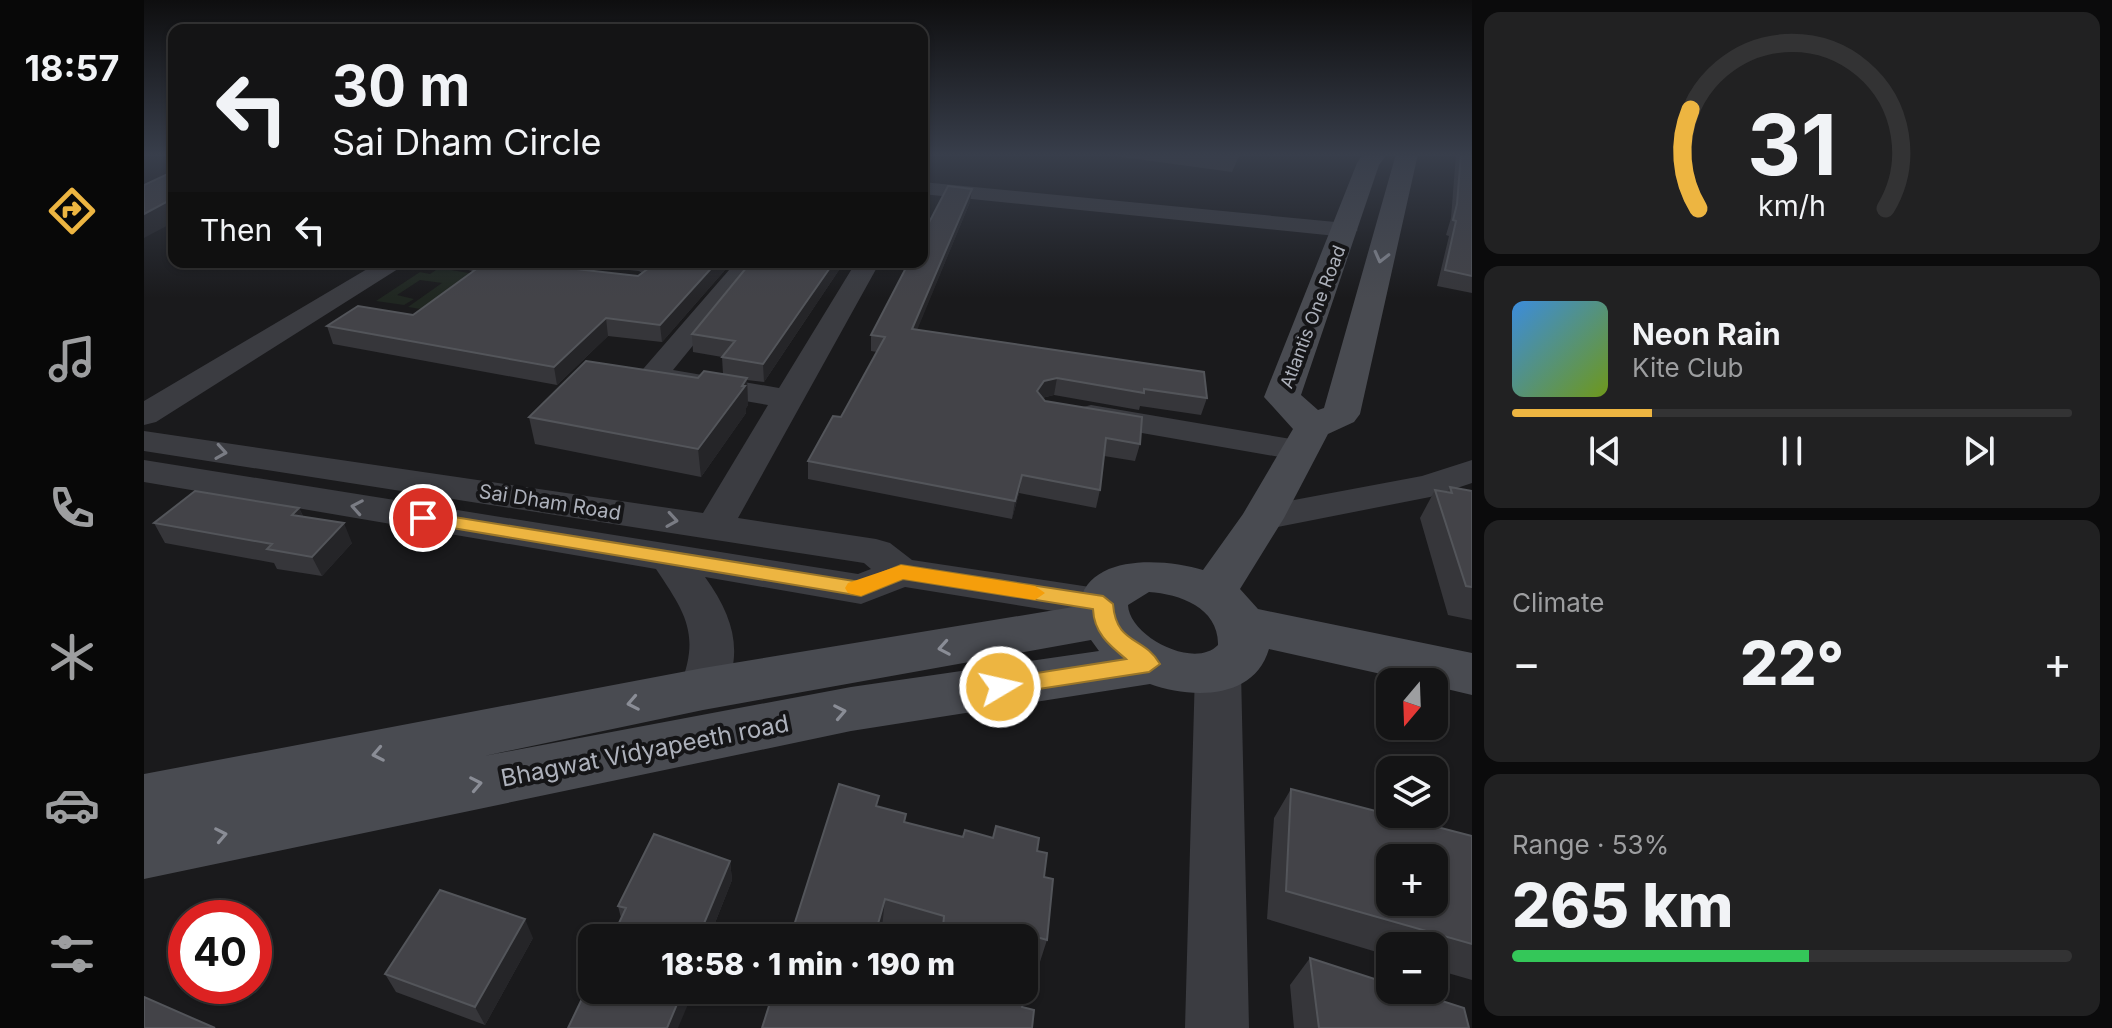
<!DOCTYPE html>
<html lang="en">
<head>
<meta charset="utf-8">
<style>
  :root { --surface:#141415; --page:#212122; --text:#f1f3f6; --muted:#9d9ea0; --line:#333334; --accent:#edb541 }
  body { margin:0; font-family:Inter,sans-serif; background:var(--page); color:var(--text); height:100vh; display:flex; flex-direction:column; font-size:30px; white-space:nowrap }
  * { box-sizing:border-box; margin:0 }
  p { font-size:26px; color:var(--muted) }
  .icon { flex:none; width:44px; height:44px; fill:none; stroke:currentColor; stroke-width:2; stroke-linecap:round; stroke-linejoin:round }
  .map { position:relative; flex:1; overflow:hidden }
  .side { display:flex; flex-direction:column; gap:12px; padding:12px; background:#0b0b0c; width:640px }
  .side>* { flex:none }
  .top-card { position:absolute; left:24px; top:24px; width:760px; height:244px; border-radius:16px; box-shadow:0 2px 6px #0004,0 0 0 2px var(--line); background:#141415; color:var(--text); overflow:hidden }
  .needle { width:52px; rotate:199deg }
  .controls { position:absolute; left:1232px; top:668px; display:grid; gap:16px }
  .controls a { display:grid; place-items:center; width:72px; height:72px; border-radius:16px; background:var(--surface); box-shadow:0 2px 6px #0004,0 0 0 2px var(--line); font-size:40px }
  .speed { position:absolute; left:24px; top:900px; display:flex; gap:16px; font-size:40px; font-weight:700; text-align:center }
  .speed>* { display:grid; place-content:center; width:104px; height:104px; border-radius:50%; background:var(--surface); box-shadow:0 2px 6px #0004,0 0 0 2px var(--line); line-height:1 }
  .speed .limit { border:12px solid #d22; background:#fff; color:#111 }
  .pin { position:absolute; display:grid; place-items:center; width:68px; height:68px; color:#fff; margin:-34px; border:4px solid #fff; border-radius:50%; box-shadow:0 2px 8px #0007 }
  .me { position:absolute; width:88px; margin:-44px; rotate:81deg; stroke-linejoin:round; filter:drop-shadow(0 0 6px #0008) }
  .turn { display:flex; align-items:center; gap:28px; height:168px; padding:0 32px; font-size:36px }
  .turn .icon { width:104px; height:104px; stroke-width:2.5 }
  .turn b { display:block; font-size:56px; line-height:68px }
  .then { display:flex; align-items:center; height:76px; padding:0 32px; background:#0003; gap:16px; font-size:30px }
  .big { font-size:60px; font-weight:800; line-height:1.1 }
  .side .widget { flex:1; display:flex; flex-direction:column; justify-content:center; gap:12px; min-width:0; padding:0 28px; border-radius:16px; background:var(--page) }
  .side .dial { align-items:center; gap:0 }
  .dial svg { height:208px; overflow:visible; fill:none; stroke:var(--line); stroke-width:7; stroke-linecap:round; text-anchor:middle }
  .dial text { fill:var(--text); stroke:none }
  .song { display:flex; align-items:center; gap:24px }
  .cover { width:96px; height:96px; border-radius:12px; background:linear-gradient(135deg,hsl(210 70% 55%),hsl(80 70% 35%)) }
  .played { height:8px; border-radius:4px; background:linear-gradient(90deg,var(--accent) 25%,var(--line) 25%) }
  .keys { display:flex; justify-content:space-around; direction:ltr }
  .heat { display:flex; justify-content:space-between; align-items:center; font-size:44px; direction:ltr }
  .charge { height:12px; border-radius:6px; background:linear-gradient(90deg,#34c759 53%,var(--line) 0) }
  .trip { position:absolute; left:434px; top:924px; width:460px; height:80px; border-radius:16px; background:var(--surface); box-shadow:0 2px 6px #0004,0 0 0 2px var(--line); font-weight:800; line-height:80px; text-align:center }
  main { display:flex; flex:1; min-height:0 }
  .tabs { display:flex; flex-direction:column; width:144px; justify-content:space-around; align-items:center; background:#080808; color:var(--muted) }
  .tabs .icon { width:56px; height:56px }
  .tabs .on { color:var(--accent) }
  .tabs b { font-size:36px; color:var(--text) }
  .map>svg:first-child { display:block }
</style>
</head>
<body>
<main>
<nav class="tabs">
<b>18:57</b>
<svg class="icon on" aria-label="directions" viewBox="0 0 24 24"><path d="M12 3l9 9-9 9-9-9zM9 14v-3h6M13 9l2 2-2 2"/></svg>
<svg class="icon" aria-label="music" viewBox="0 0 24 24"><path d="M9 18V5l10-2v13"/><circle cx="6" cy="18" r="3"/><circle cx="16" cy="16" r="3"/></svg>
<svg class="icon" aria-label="phone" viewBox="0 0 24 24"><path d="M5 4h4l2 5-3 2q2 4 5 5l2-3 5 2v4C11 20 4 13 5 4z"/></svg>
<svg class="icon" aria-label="climate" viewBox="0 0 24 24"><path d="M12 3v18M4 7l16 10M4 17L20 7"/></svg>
<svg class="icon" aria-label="car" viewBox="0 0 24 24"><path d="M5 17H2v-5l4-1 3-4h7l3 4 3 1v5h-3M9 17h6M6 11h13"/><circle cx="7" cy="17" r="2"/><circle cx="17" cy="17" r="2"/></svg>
<svg class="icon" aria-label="filters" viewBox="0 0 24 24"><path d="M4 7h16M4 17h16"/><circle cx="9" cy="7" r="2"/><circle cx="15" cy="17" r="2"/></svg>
</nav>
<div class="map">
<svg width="1328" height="1028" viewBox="0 0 1328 1028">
  <rect width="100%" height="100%" fill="#1a1a1c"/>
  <path fill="#202721" d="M 295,268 L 337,275 L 283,310 L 264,307 L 298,283 L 276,280 L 253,295 L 270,299 L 260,305 L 232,301 L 276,272 L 286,274 Z"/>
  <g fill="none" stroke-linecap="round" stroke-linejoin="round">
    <path fill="#3b3c41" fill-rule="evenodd" d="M 778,182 L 1202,223 L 1214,230 L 1202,237 L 778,194 Z
      M 235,262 L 265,262 L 12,422 L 0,425 L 0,401 Z
      M 308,262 L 386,262 L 398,265 L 402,270 C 393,282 316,274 308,262 Z
      M 592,262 L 617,262 L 529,370 L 635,388 L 712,262 L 736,262 L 594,518 L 732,539 L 746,543 L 768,560 L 959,589 L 974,593 L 980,604 L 974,615 L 959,619 L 761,587 L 717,604 L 561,577 C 591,619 601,655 576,702 L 559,707 L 542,702 L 535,689 C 557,635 542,614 512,569 L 0,482 L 0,460 L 714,574 L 727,569 L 720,563 L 0,451 L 0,431 L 559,513 L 624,405 L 508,385 L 497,383 L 493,376 Z
      M 947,405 L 1153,440 L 1165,443 L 1170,450 L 1165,457 L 1153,460 L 935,422 L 931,415 L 935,408 Z
      M 1328,460 L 1328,483 L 1286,497 L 1118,530 L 1104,527 L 1099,518 L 1104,509 L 1118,506 L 1278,476 Z
      M 1074,654 L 1090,660 L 1097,672 L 1105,1028 L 1041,1028 L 1051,672 L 1058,660 Z"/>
    <path fill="#494b51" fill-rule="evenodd" d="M 1219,154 L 1243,154 L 1235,165 L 1157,395 L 1174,410 L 1180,408 L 1252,154 L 1274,154 L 1216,414 L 1210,422 L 1184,434 L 1140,518 L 1096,589 L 1114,609 L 1328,653 L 1328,695 L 1290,686 L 1290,682 L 1273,682 L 1125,649 C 1110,700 1048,699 1006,684 L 707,731 L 0,879 L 0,774 L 559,668 L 935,606 C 943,552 1022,559 1059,570 L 1099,514 L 1149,429 L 1120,397 L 1213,163 ZM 1005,592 C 1036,594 1075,608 1074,645 C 1050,670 985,636 984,605 ZM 947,640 L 955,651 L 707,687 L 340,756 L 559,710 Z"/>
  </g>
  <path fill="#36363a" d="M 956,154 L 1096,154 L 1088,172 Z
    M 1312,154 L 1328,154 L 1328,293 L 1293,286 L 1305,236 L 1302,235 L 1307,218 Z
    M 826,202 L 773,329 L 1063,398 L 1057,415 L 996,406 L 995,410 L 910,395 L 898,398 L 901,401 L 996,444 L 991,461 L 960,456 L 956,490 L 952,508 L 875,493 L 868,519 L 664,479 L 664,461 L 697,417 L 733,352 L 727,351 L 727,335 Z
    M 403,262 L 588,262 L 518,342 L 464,336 L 413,385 L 189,344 L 183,326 L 269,315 L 494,276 L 498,273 L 495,271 Z
    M 699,264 L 620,382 L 603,380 L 604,405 L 602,408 L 602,413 L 557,477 L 391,444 L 385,417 L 554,378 L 579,374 L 578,357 L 549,352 L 548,334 Z
    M 1306,487 L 1328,491 L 1328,620 L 1304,615 L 1276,518 L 1291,490 L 1303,492 Z
    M 155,508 L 159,516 L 208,543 L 178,576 L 133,569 L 130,563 L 21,543 L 10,523 Z
    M 1147,789 L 1328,836 L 1328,980 L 1290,969 L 1290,946 L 1246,946 L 1246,956 L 1123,919 L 1130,818 Z
    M 734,807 L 762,814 L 761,822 L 819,837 L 893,851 L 900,877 L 903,940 L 894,968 L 880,964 L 880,938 L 774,938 L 738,928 Z
    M 586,861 L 588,880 L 565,938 L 468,938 L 477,918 L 474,906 Z
    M 389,938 L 341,1025 L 252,992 L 241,974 Z
    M 1166,958 L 1325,1028 L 1150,1028 L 1146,985 Z"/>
  <path fill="#252528" d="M 828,189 L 826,202 L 767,345 L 768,329 Z
    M 30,198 L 30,222 L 0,238 L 0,214 Z
    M 573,262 L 588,262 L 518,342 L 516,325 Z
    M 690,262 L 699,262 L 699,264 L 620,382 L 619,364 Z
    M 462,318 L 464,336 L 413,385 L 410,367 Z
    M 603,378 L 604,405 L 602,408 L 602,413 L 557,477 L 554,449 Z
    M 913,378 L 910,395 L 897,398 L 893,391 L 900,381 Z
    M 878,475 L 875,493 L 868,519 L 871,501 Z
    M 155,508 L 164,527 L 148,515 Z
    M 200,523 L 208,543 L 178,576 L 168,557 Z
    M 586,861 L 588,880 L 565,938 L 554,938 Z
    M 741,899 L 738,928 L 735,938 L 730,938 Z
    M 381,919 L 389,938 L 341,1025 L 331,1007 Z
    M 538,990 L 544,990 L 543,992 L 545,1002 L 534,1028 L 523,1028 Z"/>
  <path fill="#434348" stroke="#53555a" stroke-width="2" fill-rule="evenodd" d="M 1317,154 L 1328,154 L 1328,276 L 1301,270 L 1312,221 L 1309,220 L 1313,204 Z
    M 30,171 L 30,198 L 0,214 L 0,185 Z
    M 804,186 L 828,189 L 768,329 L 1060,372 L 1063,398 L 1000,389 L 1000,393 L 913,378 L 900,381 L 893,391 L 901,401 L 998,417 L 996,444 L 962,438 L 956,490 L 878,475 L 871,501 L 664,461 L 689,416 L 697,417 L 741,337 L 727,335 L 765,262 L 778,262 L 778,236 Z
    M 342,262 L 370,262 L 494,276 L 509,265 L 505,262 L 573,262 L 516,325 L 462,318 L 410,367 L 183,326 L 214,306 L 269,315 Z
    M 607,262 L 690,262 L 619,364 L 578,357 L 591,341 L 548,334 Z
    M 442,361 L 554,378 L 560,371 L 603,378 L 598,386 L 601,386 L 554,449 L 385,417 Z
    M 1306,487 L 1328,491 L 1328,587 L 1322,586 L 1291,490 L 1308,493 Z
    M 51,491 L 155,508 L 148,515 L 200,523 L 168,557 L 123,549 L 128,544 L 10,523 Z
    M 695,784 L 735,796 L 732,806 L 762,814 L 760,822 L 819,837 L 821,830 L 849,838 L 852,826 L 895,838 L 893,851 L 903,853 L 900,877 L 909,879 L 903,940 L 882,934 L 880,956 L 880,938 L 798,938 L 800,916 L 741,899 L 730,938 L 646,938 Z
    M 1147,789 L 1328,836 L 1328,944 L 1142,891 ZM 1246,858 L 1290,858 L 1290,902 L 1246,902 Z
    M 510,834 L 586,861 L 554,938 L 468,938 L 482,908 L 474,906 Z
    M 296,890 L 381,919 L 331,1007 L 241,974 Z
    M 1166,958 L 1246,984 L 1246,990 L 1264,990 L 1320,1008 L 1325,1028 L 1175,1028 Z
    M 448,978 L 448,990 L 539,990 L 523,1028 L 424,1028 Z
    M 630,990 L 880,990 L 878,1007 L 890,1010 L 888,1028 L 618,1028 Z
    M 0,997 L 71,1028 L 0,1028 Z"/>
  <defs><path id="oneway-chevron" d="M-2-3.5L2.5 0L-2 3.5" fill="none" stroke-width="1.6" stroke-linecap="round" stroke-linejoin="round" transform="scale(2)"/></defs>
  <g stroke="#8a8d96">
    <use href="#oneway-chevron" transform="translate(1237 257) rotate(104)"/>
    <use href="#oneway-chevron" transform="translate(800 648) rotate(170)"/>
    <use href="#oneway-chevron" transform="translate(489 703) rotate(169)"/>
    <use href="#oneway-chevron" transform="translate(696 712) rotate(-11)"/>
    <use href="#oneway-chevron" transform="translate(234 754) rotate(169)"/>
    <use href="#oneway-chevron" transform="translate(332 784) rotate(-11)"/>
    <use href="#oneway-chevron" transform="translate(77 835) rotate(-11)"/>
  </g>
  <g stroke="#7a7c84">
    <use href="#oneway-chevron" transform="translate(77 452) rotate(9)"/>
    <use href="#oneway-chevron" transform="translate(213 507) rotate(-170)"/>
    <use href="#oneway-chevron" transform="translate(528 520) rotate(9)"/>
  </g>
  <linearGradient id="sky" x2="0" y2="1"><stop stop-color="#0e0e0f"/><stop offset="0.52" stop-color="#383e4b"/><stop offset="1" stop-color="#383e4b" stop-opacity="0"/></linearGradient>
  <rect width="1328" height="298" fill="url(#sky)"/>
  <path fill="#edb541" stroke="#9a762a" stroke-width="2" d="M 279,512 L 716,582 L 757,565 L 959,596 L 969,604 C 972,645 1000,636 1016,664 L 1005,672 L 856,695 L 848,693 L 845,687 L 848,680 L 982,659 C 965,645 950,633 949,609 L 759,579 L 717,596 L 272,522 L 272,514 Z"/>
  <path fill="#f59e0b" d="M 757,565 L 891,586 L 901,593 L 891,600 L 759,579 L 717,596 L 704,593 L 701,588 L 704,583 Z"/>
  <g text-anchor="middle" stroke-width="8" stroke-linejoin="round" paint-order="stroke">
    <g font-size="18" fill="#adb1bb" stroke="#151517">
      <text transform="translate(1169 317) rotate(-69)" y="6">Atlantis One Road</text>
    </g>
    <g font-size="20" fill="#adb1bb" stroke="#151517">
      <text transform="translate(406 502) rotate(9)" y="7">Sai Dham Road</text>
    </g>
    <g font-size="24" fill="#adb1bb" stroke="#151517">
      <text transform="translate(501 751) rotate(-11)" y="8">Bhagwat Vidyapeeth road</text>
    </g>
  </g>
</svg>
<div class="controls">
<a><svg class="needle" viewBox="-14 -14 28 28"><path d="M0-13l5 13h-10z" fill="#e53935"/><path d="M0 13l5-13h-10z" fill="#9d9ea0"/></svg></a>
<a><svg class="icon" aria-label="layers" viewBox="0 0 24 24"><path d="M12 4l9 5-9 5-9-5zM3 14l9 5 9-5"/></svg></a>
<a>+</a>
<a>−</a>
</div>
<div class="speed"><div class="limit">40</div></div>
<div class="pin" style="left:279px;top:518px;background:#d93025"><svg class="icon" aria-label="arrive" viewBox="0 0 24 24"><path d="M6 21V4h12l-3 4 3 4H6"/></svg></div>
<svg class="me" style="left:856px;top:687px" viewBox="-20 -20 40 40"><circle r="17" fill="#edb541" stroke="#fff" stroke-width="3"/><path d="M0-11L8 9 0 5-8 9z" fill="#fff"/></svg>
<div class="trip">18:58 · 1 min · 190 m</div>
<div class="top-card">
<div class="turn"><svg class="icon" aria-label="left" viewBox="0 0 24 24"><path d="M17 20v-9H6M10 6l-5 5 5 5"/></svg><div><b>30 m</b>Sai Dham Circle</div></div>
<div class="then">Then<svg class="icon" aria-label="left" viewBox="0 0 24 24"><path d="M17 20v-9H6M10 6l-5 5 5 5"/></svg></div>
</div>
</div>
<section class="side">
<div class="widget dial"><svg viewBox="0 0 100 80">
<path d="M14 69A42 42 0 1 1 86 69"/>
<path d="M14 69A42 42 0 0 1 11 31" stroke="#edb541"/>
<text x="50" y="56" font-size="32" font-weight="700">31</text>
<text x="50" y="72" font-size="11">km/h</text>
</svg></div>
<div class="widget">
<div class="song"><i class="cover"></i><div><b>Neon Rain</b><p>Kite Club</p></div></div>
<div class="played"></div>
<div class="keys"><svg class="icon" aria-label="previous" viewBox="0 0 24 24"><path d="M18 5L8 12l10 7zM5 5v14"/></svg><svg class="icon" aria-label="pause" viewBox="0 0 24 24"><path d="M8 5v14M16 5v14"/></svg><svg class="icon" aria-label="next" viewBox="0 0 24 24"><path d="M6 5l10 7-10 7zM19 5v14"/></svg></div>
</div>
<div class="widget"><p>Climate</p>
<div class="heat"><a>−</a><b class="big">22°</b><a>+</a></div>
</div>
<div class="widget"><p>Range · 53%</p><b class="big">265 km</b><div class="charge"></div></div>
</section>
</main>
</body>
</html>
